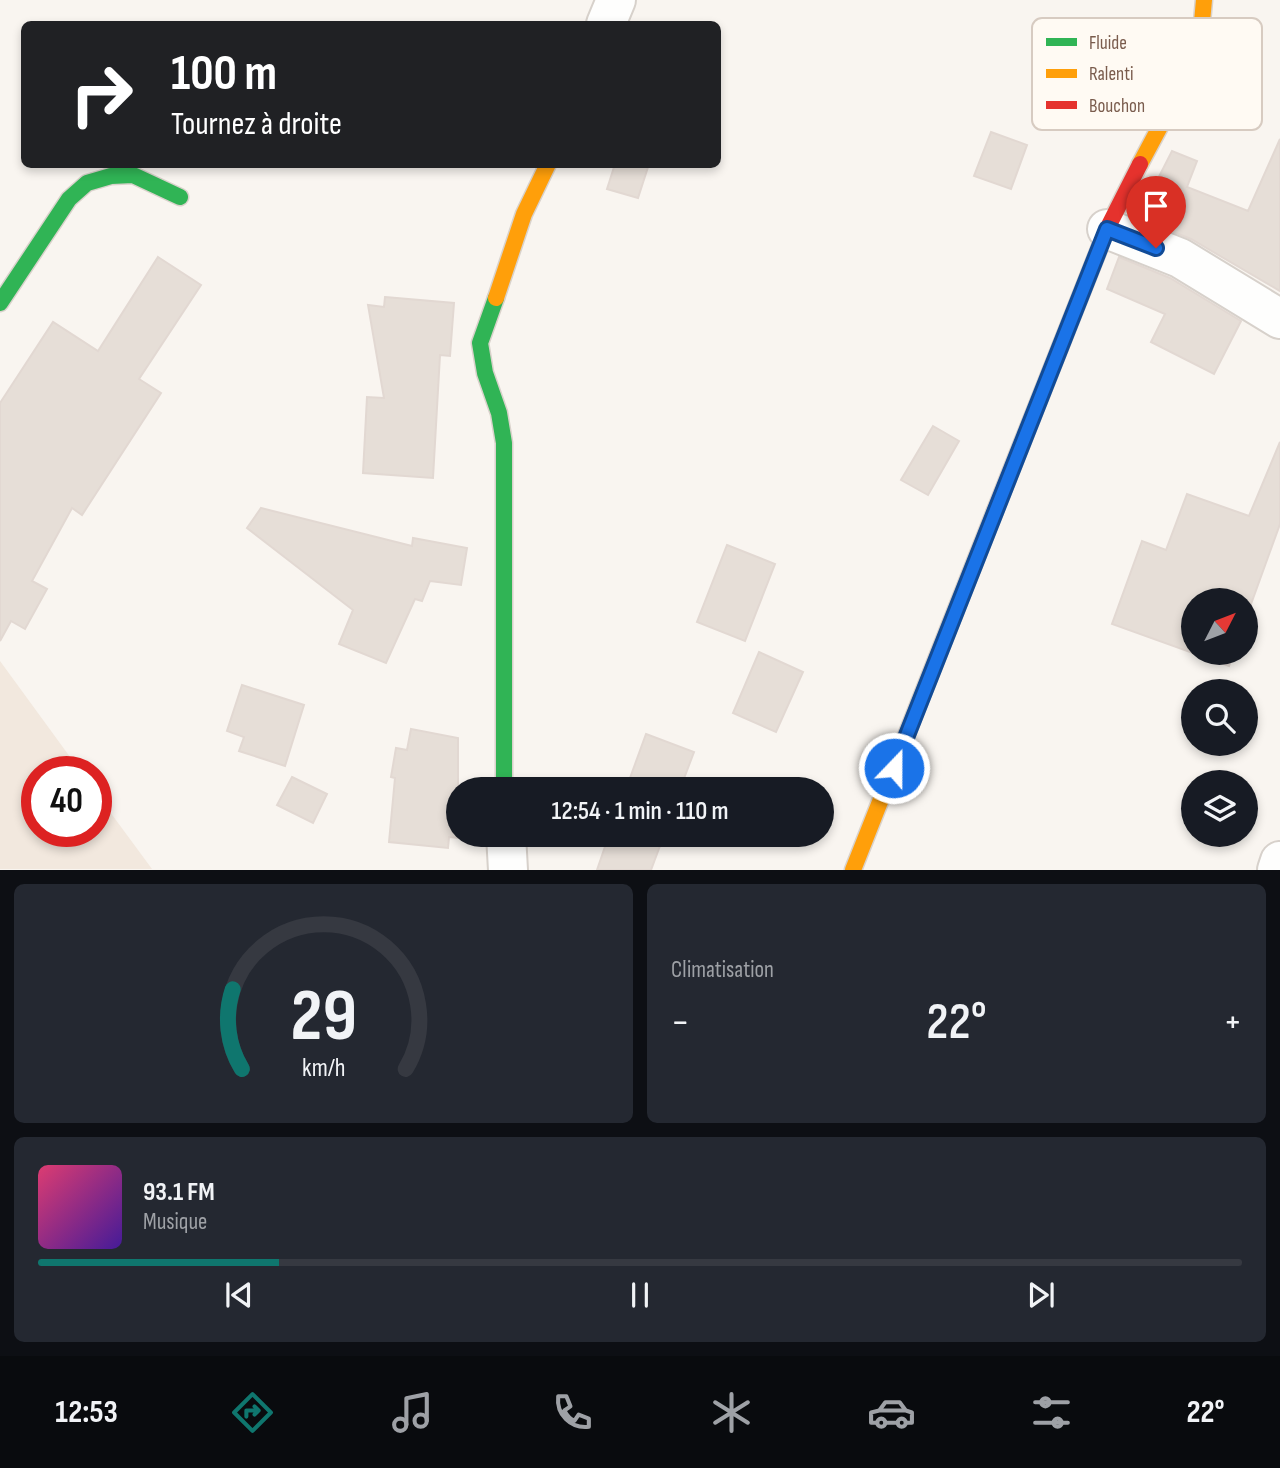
<!DOCTYPE html>
<html lang="fr">
<head>
<meta charset="utf-8">
<style>
  :root { --surface:#171b24; --page:#242831; --text:#f1f3f6; --muted:#9ea1a6; --line:#363941; --accent:#0f766e }
  body { margin:0; font-family:"Sofia Sans Condensed",sans-serif; background:var(--page); color:var(--text); height:100vh; display:flex; flex-direction:column; font-size:26px; white-space:nowrap }
  * { box-sizing:border-box; margin:0 }
  p { font-size:23px; color:var(--muted) }
  .icon { flex:none; width:38px; height:38px; fill:none; stroke:currentColor; stroke-width:2; stroke-linecap:round; stroke-linejoin:round }
  .map { position:relative; height:870px; overflow:hidden }
  .sheet { display:flex; flex-direction:column; gap:14px; padding:14px; background:#0d0f14; flex:1 }
  .sheet>* { flex:none }
  .banner { position:absolute; left:21px; top:21px; width:700px; height:147px; border-radius:10px; box-shadow:0 4px 10px #0003; background:#202124; color:#fff; overflow:hidden }
  .needle { width:46px; rotate:48deg }
  .fabs { position:absolute; left:1181px; top:588px; display:grid; gap:14px }
  .fabs a { display:grid; place-items:center; width:77px; height:77px; border-radius:50%; background:var(--surface); box-shadow:0 4px 10px #0003; font-size:35px }
  .speed { position:absolute; left:21px; top:756px; display:flex; gap:14px; font-size:35px; font-weight:700; text-align:center }
  .speed>* { display:grid; place-content:center; width:91px; height:91px; border-radius:50%; background:var(--surface); box-shadow:0 4px 10px #0003; line-height:1 }
  .speed .limit { border:10px solid #d22; background:#fff; color:#111 }
  .pin { position:absolute; display:grid; place-items:center; width:60px; height:60px; color:#fff; margin:-72px -30px; border-radius:50% 50% 50% 0; rotate:-45deg; box-shadow:0 0 7px #0007 }
  .pin .icon { rotate:45deg }
  .me { position:absolute; width:77px; margin:-38px; rotate:22deg; stroke-linejoin:round; filter:drop-shadow(0 0 5px #0008) }
  .turn { display:flex; align-items:center; gap:24px; height:147px; padding:0 35px; font-size:32px }
  .turn .icon { width:91px; height:91px; stroke-width:2.5 }
  .turn b { display:block; font-size:49px; line-height:60px }
  .big { font-size:52px; font-weight:600; line-height:1.1 }
  .sheet .tile { flex:1; display:flex; flex-direction:column; justify-content:center; gap:10px; min-width:0; padding:0 24px; border-radius:10px; background:var(--page) }
  .sheet .dial { align-items:center; gap:0 }
  .dial svg { height:182px; overflow:visible; fill:none; stroke:var(--line); stroke-width:7; stroke-linecap:round; text-anchor:middle }
  .dial text { fill:var(--text); stroke:none }
  .song { display:flex; align-items:center; gap:21px }
  .cover { width:84px; height:84px; border-radius:10px; background:linear-gradient(135deg,hsl(340 70% 55%),hsl(260 70% 35%)) }
  .played { height:7px; border-radius:4px; background:linear-gradient(90deg,var(--accent) 20%,var(--line) 20%) }
  .keys { display:flex; justify-content:space-around; direction:ltr }
  .heat { display:flex; justify-content:space-between; align-items:center; font-size:38px; direction:ltr }
  .sheet .tiles { flex:1; display:grid; gap:14px; grid-template-columns:1fr 1fr }
  .tile:last-child { grid-column:span 2 }
  .trip { position:absolute; left:446px; top:777px; width:388px; height:70px; border-radius:35px; background:var(--surface); box-shadow:0 4px 10px #0003; font-weight:600; line-height:70px; text-align:center }
  .tabs { display:flex; height:112px; justify-content:space-around; align-items:center; background:#090b0e; color:var(--muted) }
  .tabs .icon { width:49px; height:49px }
  .tabs .current { color:var(--accent) }
  .tabs b { font-size:32px; color:var(--text) }
  .map>svg:first-child { display:block }
</style>
</head>
<body>
<div class="map">
<svg width="1280" height="870" viewBox="0 0 1280 870">
  <rect width="100%" height="100%" fill="#f9f5f0"/>
  <path fill="#f2e8de" d="M 0,661 L 81,772 L 37,772 L 37,831 L 96,831 L 96,793 L 152,869 L 0,869 Z"/>
  <path fill="#e6ded7" stroke="#e2d8d2" stroke-width="2" d="M 991,132 L 1027,145 L 1011,189 L 974,176 Z
    M 1280,139 L 1280,291 L 1191,239 L 1138,218 L 1172,151 L 1197,161 L 1187,187 L 1248,211 Z
    M 615,164 L 649,164 L 638,198 L 607,189 Z
    M 158,257 L 201,285 L 139,379 L 161,393 L 82,515 L 72,508 L 32,581 L 47,589 L 25,629 L 11,621 L 0,641 L 0,403 L 53,322 L 98,351 Z
    M 1119,257 L 1170,278 L 1241,321 L 1214,374 L 1151,342 L 1165,314 L 1107,289 Z
    M 385,297 L 454,303 L 450,356 L 440,355 L 433,478 L 363,473 L 367,397 L 384,398 L 368,305 L 384,307 Z
    M 933,426 L 959,441 L 928,495 L 901,480 Z
    M 1280,442 L 1280,524 L 1246,618 L 1246,600 L 1194,600 L 1194,653 L 1234,653 L 1229,666 L 1112,624 L 1142,541 L 1166,550 L 1187,494 L 1249,516 Z
    M 261,508 L 412,546 L 413,538 L 467,548 L 461,585 L 430,581 L 422,601 L 415,599 L 386,663 L 339,644 L 353,610 L 247,528 Z
    M 727,545 L 775,564 L 745,641 L 697,622 Z
    M 759,652 L 803,672 L 776,732 L 733,713 Z
    M 242,685 L 304,705 L 285,766 L 239,751 L 244,737 L 227,731 Z
    M 411,729 L 458,738 L 458,838 L 449,837 L 448,848 L 389,842 L 395,778 L 391,777 L 396,748 L 407,750 Z
    M 646,734 L 694,752 L 680,789 L 626,789 Z
    M 292,777 L 327,794 L 313,823 L 277,805 Z
    M 609,835 L 664,835 L 651,870 L 597,870 Z"/>
  <g fill="none" stroke-linecap="round" stroke-linejoin="round">
    <defs>
      <path id="street" d="M 606,24 L 616,0
        M 1107,229 L 1180,258 L 1280,319
        M 506,835 L 508,870
        M 1277,870 L 1280,861"/>
      <path id="fast" d="M 496,298 L 480,343 L 485,373 L 499,413 L 504,443 L 504,789
        M 0,303 L 69,199 L 87,183 L 111,176 L 133,175 L 180,197"/>
      <path id="slow" d="M 1140,164 L 1163,121 L 1201,33 L 1204,0
        M 496,298 L 524,214 L 548,164
        M 853,870 L 995,511"/>
      <path id="jam" d="M 995,511 L 1107,229 L 1140,164"/>
    </defs>
    <use href="#street" stroke="#d7d1cb" stroke-width="42"/>
    <use href="#fast" stroke="#d9d2cb" stroke-width="19"/>
    <use href="#slow" stroke="#d9d2cb" stroke-width="19"/>
    <use href="#jam" stroke="#d9d2cb" stroke-width="19"/>
    <use href="#street" stroke="#fefefd" stroke-width="38"/>
    <use href="#fast" stroke="#30b455" stroke-width="16"/>
    <use href="#slow" stroke="#ff9f0a" stroke-width="16"/>
    <use href="#jam" stroke="#e5322d" stroke-width="16"/>
  </g>
  <g fill="none" stroke-linecap="round" stroke-linejoin="round">
    <defs>
      <path id="route" d="M 894,768 L 1107,229 L 1156,248"/>
    </defs>
    <use href="#route" stroke="#114b97" stroke-width="18"/>
    <use href="#route" stroke="#1a73e8" stroke-width="12"/>
  </g>
  <rect x="1032" y="18" width="230" height="112" rx="10" fill="#fffaf3" stroke="#d7cbc1" stroke-width="2"/>
  <rect x="1046" y="38" width="31" height="8" fill="#30b455"/>
  <rect x="1046" y="69" width="31" height="9" fill="#ff9f0a"/>
  <rect x="1046" y="101" width="31" height="8" fill="#e5322d"/>
  <g font-size="19" fill="#7a5c4d">
    <text x="1089" y="49">Fluide</text>
    <text x="1089" y="80">Ralenti</text>
    <text x="1089" y="112">Bouchon</text>
  </g>
</svg>
<div class="fabs">
<a><svg class="needle" viewBox="-14 -14 28 28"><path d="M0-13l5 13h-10z" fill="#e53935"/><path d="M0 13l5-13h-10z" fill="#9ea1a6"/></svg></a>
<a><svg class="icon" aria-label="search" viewBox="0 0 24 24"><circle cx="10" cy="10" r="6"/><path d="M15 15l6 6"/></svg></a>
<a><svg class="icon" aria-label="layers" viewBox="0 0 24 24"><path d="M12 4l9 5-9 5-9-5zM3 14l9 5 9-5"/></svg></a>
</div>
<div class="speed"><div class="limit">40</div></div>
<div class="pin" style="left:1156px;top:248px;background:#d93025"><svg class="icon" aria-label="arrive" viewBox="0 0 24 24"><path d="M6 21V4h12l-3 4 3 4H6"/></svg></div>
<svg class="me" style="left:894px;top:768px" viewBox="-20 -20 40 40"><circle r="17" fill="#1a73e8" stroke="#fff" stroke-width="3"/><path d="M0-11L8 9 0 5-8 9z" fill="#fff"/></svg>
<div class="trip">12:54 · 1 min · 110 m</div>
<div class="banner">
<div class="turn"><svg class="icon" aria-label="right" viewBox="0 0 24 24"><path d="M7 20v-9h11M14 6l5 5-5 5"/></svg><div><b>100 m</b>Tournez à droite</div></div>
</div>
</div>
<section class="sheet">
<div class="tiles">
<div class="tile dial"><svg viewBox="0 0 100 80">
<path d="M14 69A42 42 0 1 1 86 69"/>
<path d="M14 69A42 42 0 0 1 10 34" stroke="#0f766e"/>
<text x="50" y="56" font-size="32" font-weight="700">29</text>
<text x="50" y="72" font-size="11">km/h</text>
</svg></div>
<div class="tile"><p>Climatisation</p>
<div class="heat"><a>−</a><b class="big">22°</b><a>+</a></div>
</div>
<div class="tile">
<div class="song"><i class="cover"></i><div><b>93.1 FM</b><p>Musique</p></div></div>
<div class="played"></div>
<div class="keys"><svg class="icon" aria-label="previous" viewBox="0 0 24 24"><path d="M18 5L8 12l10 7zM5 5v14"/></svg><svg class="icon" aria-label="pause" viewBox="0 0 24 24"><path d="M8 5v14M16 5v14"/></svg><svg class="icon" aria-label="next" viewBox="0 0 24 24"><path d="M6 5l10 7-10 7zM19 5v14"/></svg></div>
</div>
</div>
</section>
<nav class="tabs">
<b>12:53</b>
<svg class="icon current" aria-label="directions" viewBox="0 0 24 24"><path d="M12 3l9 9-9 9-9-9zM9 14v-3h6M13 9l2 2-2 2"/></svg>
<svg class="icon" aria-label="music" viewBox="0 0 24 24"><path d="M9 18V5l10-2v13"/><circle cx="6" cy="18" r="3"/><circle cx="16" cy="16" r="3"/></svg>
<svg class="icon" aria-label="phone" viewBox="0 0 24 24"><path d="M5 4h4l2 5-3 2q2 4 5 5l2-3 5 2v4C11 20 4 13 5 4z"/></svg>
<svg class="icon" aria-label="climate" viewBox="0 0 24 24"><path d="M12 3v18M4 7l16 10M4 17L20 7"/></svg>
<svg class="icon" aria-label="car" viewBox="0 0 24 24"><path d="M5 17H2v-5l4-1 3-4h7l3 4 3 1v5h-3M9 17h6M6 11h13"/><circle cx="7" cy="17" r="2"/><circle cx="17" cy="17" r="2"/></svg>
<svg class="icon" aria-label="filters" viewBox="0 0 24 24"><path d="M4 7h16M4 17h16"/><circle cx="9" cy="7" r="2"/><circle cx="15" cy="17" r="2"/></svg>
<b>22°</b>
</nav>
</body>
</html>
